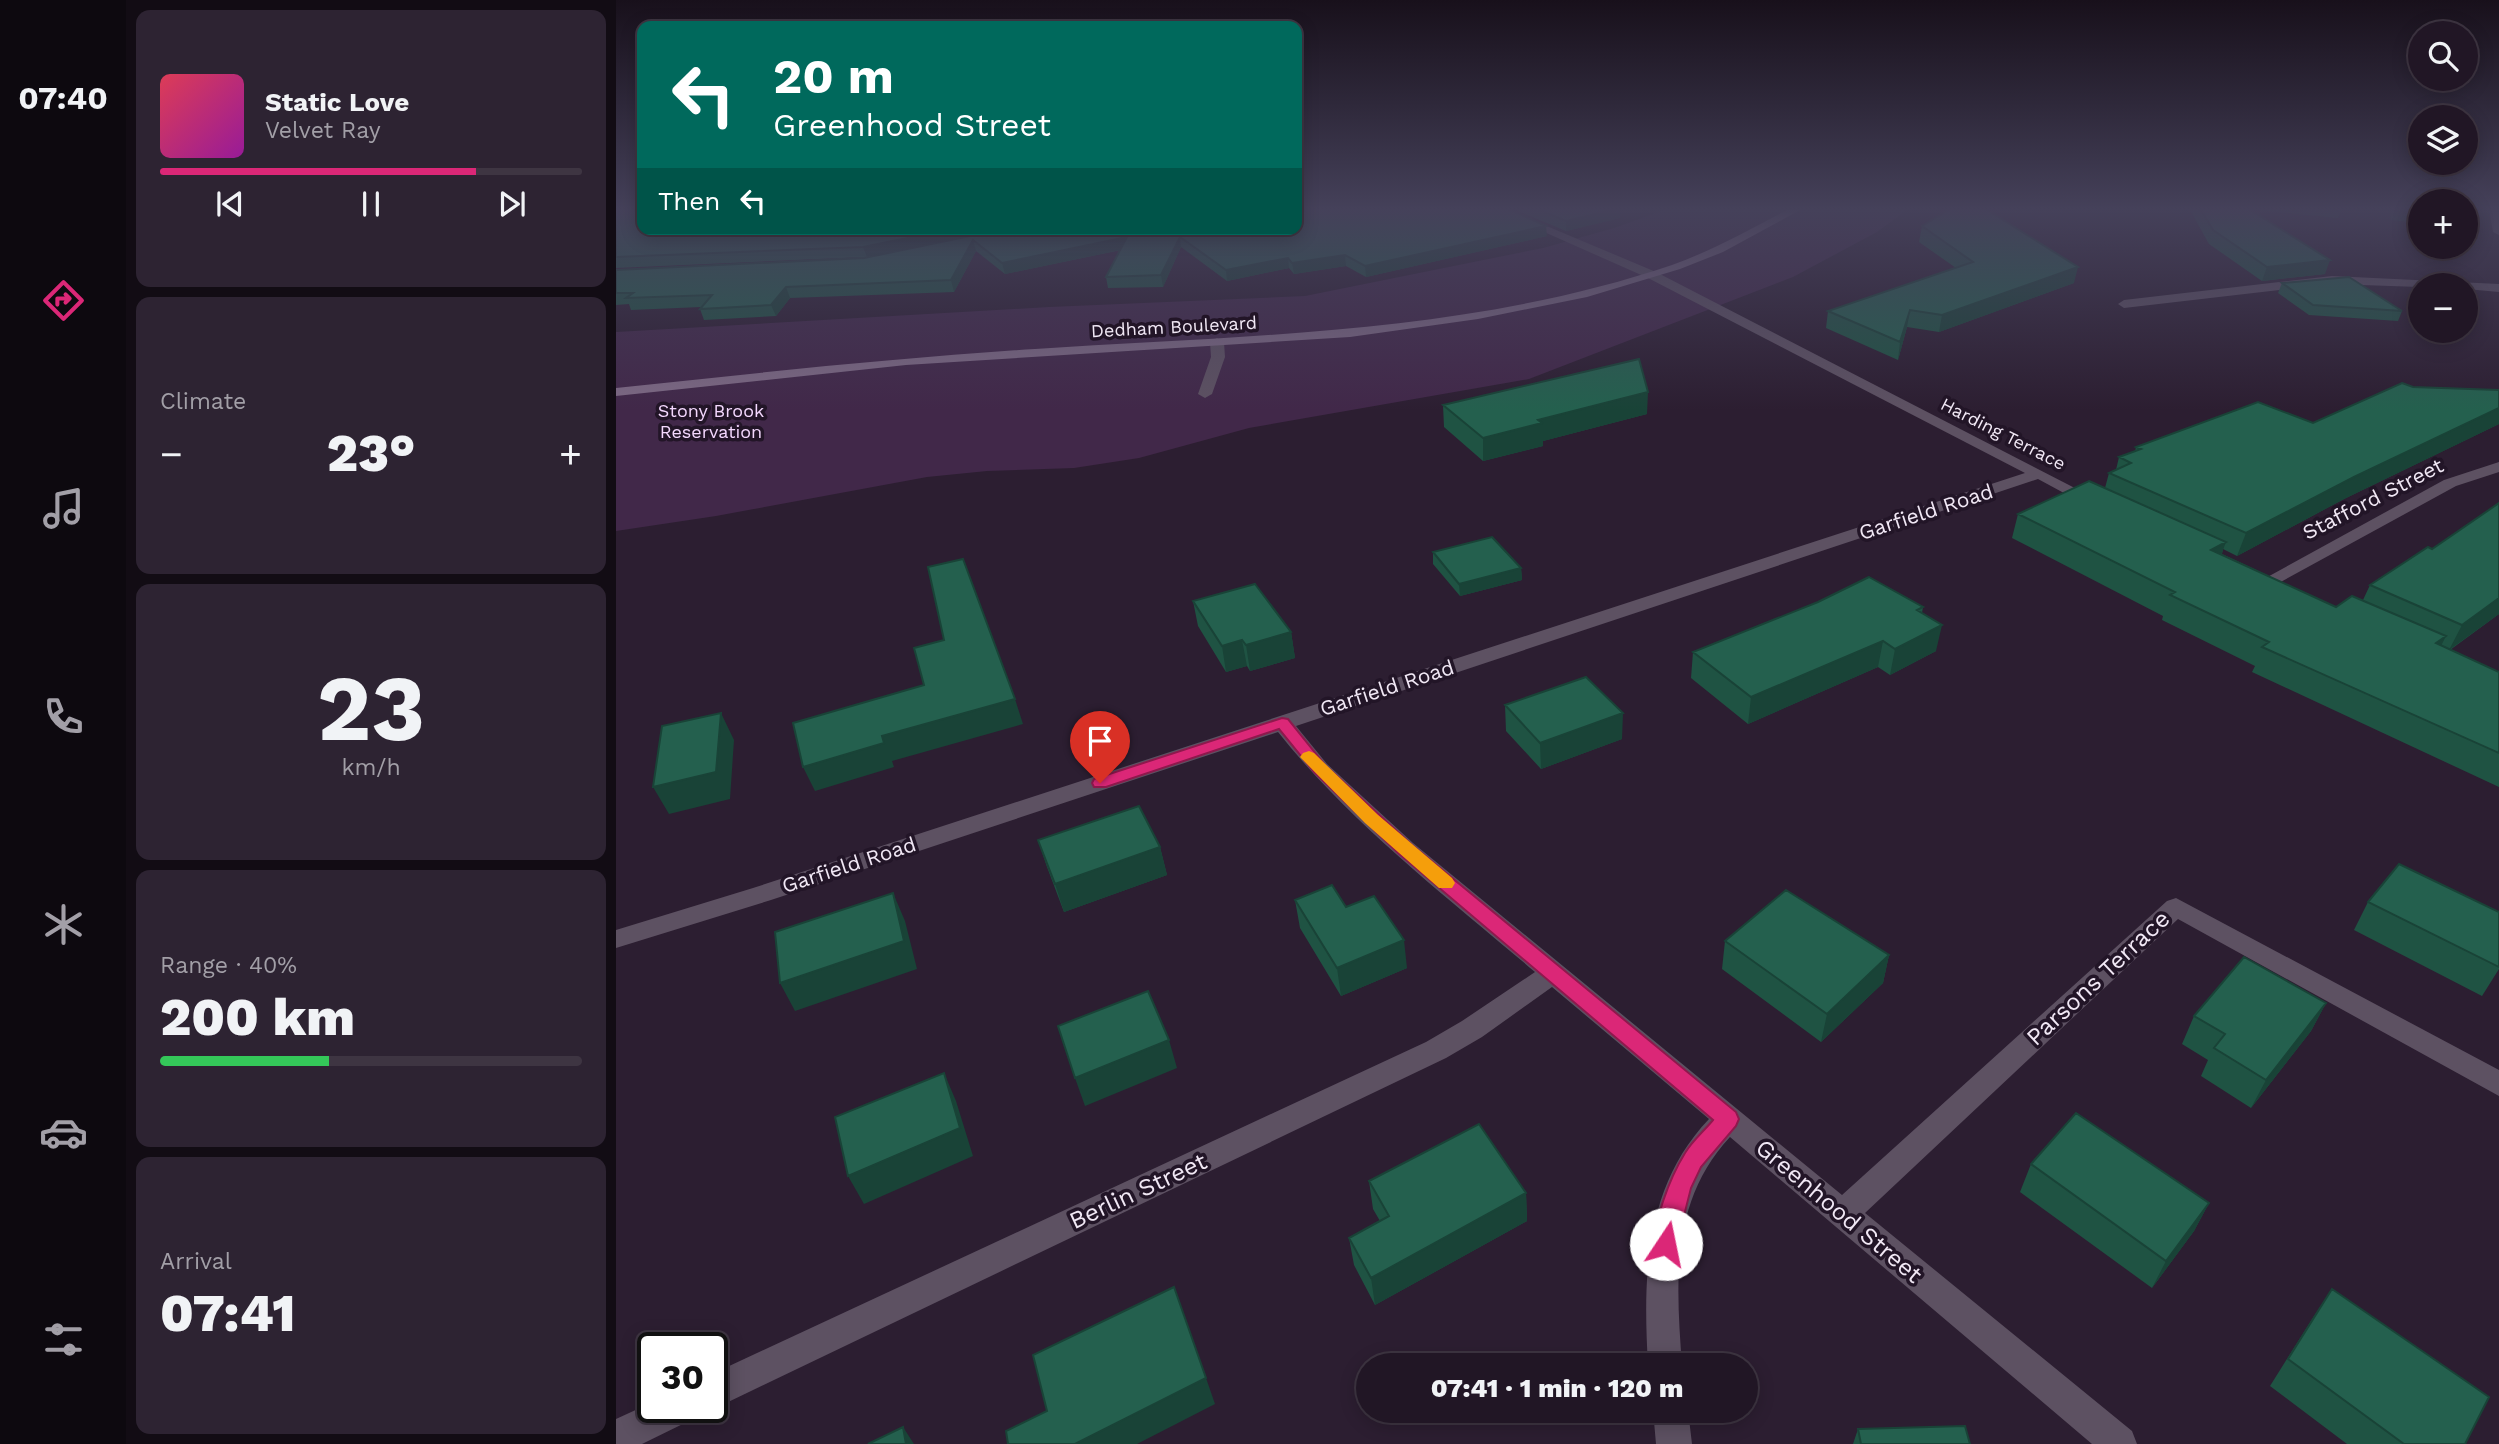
<!DOCTYPE html>
<html lang="en">
<head>
<meta charset="utf-8">
<style>
  :root { --surface:#211625; --page:#2d2332; --text:#f1f3f6; --muted:#a29fa7; --line:#3e3542; --accent:#db2777 }
  body { margin:0; font-family:"Work Sans",sans-serif; background:var(--page); color:var(--text); height:100vh; display:flex; flex-direction:column; font-size:26px; white-space:nowrap }
  * { box-sizing:border-box; margin:0 }
  p { font-size:23px; color:var(--muted) }
  .icon { flex:none; width:38px; height:38px; fill:none; stroke:currentColor; stroke-width:2; stroke-linecap:round; stroke-linejoin:round }
  .map { position:relative; flex:1; overflow:hidden }
  .sheet { display:flex; flex-direction:column; gap:10px; padding:10px; background:#120c14; width:490px }
  .sheet>* { flex:none }
  .top-card { position:absolute; left:21px; top:21px; width:665px; height:214px; border-radius:14px; box-shadow:0 4px 18px #0003,0 0 0 2px var(--line); background:#00695c; color:#fff; overflow:hidden }
  .tools { position:absolute; left:1792px; top:21px; display:grid; gap:14px }
  .tools a { display:grid; place-items:center; width:70px; height:70px; border-radius:50%; background:var(--surface); box-shadow:0 4px 18px #0003,0 0 0 2px var(--line); font-size:35px }
  .speed { position:absolute; left:21px; top:1332px; display:flex; gap:14px; font-size:35px; font-weight:700; text-align:center }
  .speed>* { display:grid; place-content:center; width:91px; height:91px; border-radius:50%; background:var(--surface); box-shadow:0 4px 18px #0003,0 0 0 2px var(--line); line-height:1 }
  .speed .limit { border:4px solid #111; border-radius:10px; background:#fff; color:#111 }
  .pin { position:absolute; display:grid; place-items:center; width:60px; height:60px; color:#fff; margin:-72px -30px; border-radius:50% 50% 50% 0; rotate:-45deg; box-shadow:0 0 7px #0007 }
  .pin .icon { rotate:45deg }
  .me { position:absolute; width:77px; margin:-38px; rotate:11deg; stroke-linejoin:round; filter:drop-shadow(0 0 5px #0008) }
  .turn { display:flex; align-items:center; gap:24px; height:147px; padding:0 21px; font-size:32px }
  .turn .icon { width:91px; height:91px; stroke-width:2.5 }
  .turn b { display:block; font-size:49px; line-height:60px }
  .then { display:flex; align-items:center; height:66px; padding:0 21px; background:#0003; gap:14px; font-size:26px }
  .big { font-size:52px; font-weight:800; line-height:1.1 }
  .sheet .tile { flex:1; display:flex; flex-direction:column; justify-content:center; gap:10px; min-width:0; padding:0 24px; border-radius:14px; background:var(--page) }
  .sheet .dial { align-items:center; gap:0 }
  .dial b { font-size:91px; line-height:1 }
  .song { display:flex; align-items:center; gap:21px }
  .cover { width:84px; height:84px; border-radius:10px; background:linear-gradient(135deg,hsl(350 70% 55%),hsl(300 70% 35%)) }
  .played { height:7px; border-radius:4px; background:linear-gradient(90deg,var(--accent) 75%,var(--line) 75%) }
  .keys { display:flex; justify-content:space-around; direction:ltr }
  .heat { display:flex; justify-content:space-between; align-items:center; font-size:38px; direction:ltr }
  .charge { height:10px; border-radius:5px; background:linear-gradient(90deg,#34c759 40%,var(--line) 0) }
  .trip { position:absolute; left:740px; top:1353px; width:402px; height:70px; border-radius:35px; background:var(--surface); box-shadow:0 4px 18px #0003,0 0 0 2px var(--line); font-weight:800; line-height:70px; text-align:center }
  main { display:flex; flex:1; min-height:0 }
  .tabs { display:flex; flex-direction:column; width:126px; justify-content:space-around; align-items:center; background:#0d090f; color:var(--muted) }
  .tabs .icon { width:49px; height:49px }
  .tabs .active { color:var(--accent) }
  .tabs b { font-size:32px; color:var(--text) }
  .map>svg:first-child { display:block }
</style>
</head>
<body>
<main>
<nav class="tabs">
<b>07:40</b>
<svg class="icon active" aria-label="directions" viewBox="0 0 24 24"><path d="M12 3l9 9-9 9-9-9zM9 14v-3h6M13 9l2 2-2 2"/></svg>
<svg class="icon" aria-label="music" viewBox="0 0 24 24"><path d="M9 18V5l10-2v13"/><circle cx="6" cy="18" r="3"/><circle cx="16" cy="16" r="3"/></svg>
<svg class="icon" aria-label="phone" viewBox="0 0 24 24"><path d="M5 4h4l2 5-3 2q2 4 5 5l2-3 5 2v4C11 20 4 13 5 4z"/></svg>
<svg class="icon" aria-label="climate" viewBox="0 0 24 24"><path d="M12 3v18M4 7l16 10M4 17L20 7"/></svg>
<svg class="icon" aria-label="car" viewBox="0 0 24 24"><path d="M5 17H2v-5l4-1 3-4h7l3 4 3 1v5h-3M9 17h6M6 11h13"/><circle cx="7" cy="17" r="2"/><circle cx="17" cy="17" r="2"/></svg>
<svg class="icon" aria-label="filters" viewBox="0 0 24 24"><path d="M4 7h16M4 17h16"/><circle cx="9" cy="7" r="2"/><circle cx="15" cy="17" r="2"/></svg>
</nav>
<section class="sheet">
<div class="tile">
<div class="song"><i class="cover"></i><div><b>Static Love</b><p>Velvet Ray</p></div></div>
<div class="played"></div>
<div class="keys"><svg class="icon" aria-label="previous" viewBox="0 0 24 24"><path d="M18 5L8 12l10 7zM5 5v14"/></svg><svg class="icon" aria-label="pause" viewBox="0 0 24 24"><path d="M8 5v14M16 5v14"/></svg><svg class="icon" aria-label="next" viewBox="0 0 24 24"><path d="M6 5l10 7-10 7zM19 5v14"/></svg></div>
</div>
<div class="tile"><p>Climate</p>
<div class="heat"><a>−</a><b class="big">23°</b><a>+</a></div>
</div>
<div class="tile dial"><b>23</b><p>km/h</p></div>
<div class="tile"><p>Range · 40%</p><b class="big">200 km</b><div class="charge"></div></div>
<div class="tile"><p>Arrival</p><b class="big">07:41</b></div>
</section>
<div class="map">
<svg width="1883" height="1444" viewBox="0 0 1883 1444">
  <rect width="100%" height="100%" fill="#2c1e31"/>
  <path fill="#412849" d="M 1054,208 L 1294,208 L 1261,232 L 1177,277 L 913,379 L 633,428 L 523,458 L 458,468 L 371,471 L 311,477 L 100,516 L 0,531 L 0,332 L 433,307 L 689,296 L 927,248 L 998,228 Z"/>
  <g fill="none" stroke-linecap="round" stroke-linejoin="round">
    <path fill="#5d5162" fill-rule="evenodd" d="M 874,208 L 888,208 L 1040,272 L 1486,502 L 1484,506 L 1472,506 L 1422,479 L 680,726 L 711,764 L 797,843 L 1226,1195 L 1551,901 L 1560,898 L 1883,1070 L 1883,1096 L 1562,919 L 1249,1213 L 1516,1431 L 1521,1444 L 1476,1444 L 1114,1137 C 1054,1201 1060,1283 1066,1365 L 1032,1365 C 1027,1277 1028,1187 1093,1119 L 936,987 L 866,1037 L 830,1058 L 108,1404 L 96,1409 L 90,1407 L 96,1407 L 96,1374 L 810,1042 L 846,1021 L 919,972 C 830,896 735,824 662,732 L 155,900 L 0,948 L 0,930 L 137,888 L 1409,473 L 1032,278 Z
      M 1873,208 L 1883,208 L 1883,235 L 1877,232 Z
      M 1716,276 L 1883,284 L 1883,292 L 1850,289 L 1850,285 L 1804,287 L 1716,284 L 1508,308 L 1502,304 L 1508,300 Z
      M 601,338 L 608,342 L 609,357 L 596,394 L 589,398 L 582,394 L 595,357 L 594,342 Z
      M 1883,462 L 1883,472 L 1840,486 L 1661,584 L 1649,584 L 1646,580 L 1828,480 Z
      M 37,1402 L 37,1407 L 82,1407 L 77,1419 L 26,1444 L 0,1444 L 0,1419 Z
      M 1037,1410 L 1072,1410 L 1076,1444 L 1040,1444 Z"/>
    <path fill="#7d6984" fill-rule="evenodd" d="M 1175,208 L 1188,208 L 1107,252 L 1064,269 L 971,297 L 862,319 L 734,337 L 290,365 L 0,396 L 0,388 C 140,373 279,358 419,349 C 632,335 852,334 1056,265 C 1098,250 1136,228 1175,208 Z"/>
  </g>
  <path fill="#1f5343" d="M 0,208 L 26,229 L 931,236 L 750,277 L 730,266 L 678,274 L 673,268 L 611,281 L 565,247 L 547,287 L 492,288 L 490,277 L 505,250 L 389,274 L 360,251 L 338,292 L 174,298 L 160,316 L 88,320 L 84,309 L 85,307 L 15,310 L 13,304 L 0,305 L 0,270 L 249,257 L 0,268 Z
    M 895,208 L 1004,208 L 1004,218 L 950,231 Z
    M 1573,208 L 1726,208 L 1722,218 L 1632,209 L 1709,274 L 1646,281 L 1593,244 Z
    M 1773,208 L 1804,208 L 1804,223 L 1775,220 Z
    M 1306,226 L 1458,283 L 1323,332 L 1291,327 L 1282,360 L 1210,328 L 1212,311 L 1340,268 L 1303,242 Z
    M 1666,283 L 1786,311 L 1782,321 L 1693,315 L 1662,293 Z
    M 1797,387 L 1883,390 L 1883,424 L 1728,499 L 1621,556 L 1607,549 L 1606,554 L 1720,607 L 1747,600 L 1754,585 L 1816,549 L 1883,503 L 1883,614 L 1834,650 L 1883,672 L 1883,787 L 1636,672 L 1639,666 L 1546,620 L 1547,616 L 1396,538 L 1402,514 L 1489,488 L 1493,473 L 1500,470 L 1503,457 L 1519,452 L 1520,447 L 1697,423 Z
    M 827,405 L 1031,414 L 927,441 L 927,446 L 867,461 L 828,427 Z
    M 817,552 L 905,568 L 906,580 L 844,596 L 817,564 Z
    M 577,601 L 675,632 L 679,658 L 634,671 L 631,666 L 610,672 L 582,626 Z
    M 1307,607 L 1306,613 L 1320,651 L 1274,675 L 1262,667 L 1132,724 L 1075,678 L 1077,652 Z
    M 889,705 L 1006,739 L 925,769 L 890,731 Z
    M 422,840 L 544,847 L 551,875 L 448,912 L 431,867 Z
    M 679,900 L 730,907 L 791,968 L 725,996 L 684,928 Z
    M 1752,902 L 1883,912 L 1883,969 L 1866,996 L 1738,930 Z
    M 1109,941 L 1273,955 L 1267,983 L 1205,1042 L 1106,969 Z
    M 1710,1003 L 1695,1031 L 1635,1108 L 1585,1076 L 1592,1060 L 1566,1044 L 1578,1016 Z
    M 1415,1164 L 1593,1203 L 1578,1231 L 1536,1288 L 1404,1192 Z
    M 753,1181 L 910,1193 L 911,1221 L 759,1305 L 738,1265 L 733,1238 L 764,1221 L 757,1209 Z
    M 1716,1289 L 1849,1444 L 1731,1444 L 1654,1386 L 1698,1316 Z
    M 1242,1429 L 1354,1444 L 1237,1444 Z"/>
  <path fill="#194337" d="M 1004,208 L 1004,218 L 950,231 L 950,221 Z
    M 930,226 L 931,236 L 750,277 L 749,266 Z
    M 336,229 L 391,229 L 251,257 L 247,247 Z
    M 511,237 L 514,248 L 389,274 L 386,263 Z
    M 564,237 L 565,247 L 547,287 L 545,275 Z
    M 357,240 L 360,251 L 338,292 L 335,280 Z
    M 729,255 L 730,266 L 678,274 L 676,263 Z
    M 672,258 L 673,268 L 611,281 L 610,270 Z
    M 1714,260 L 1709,274 L 1646,281 L 1651,267 Z
    M 1462,267 L 1458,283 L 1323,332 L 1326,315 Z
    M 170,287 L 174,298 L 160,316 L 155,305 Z
    M 1294,310 L 1291,327 L 1282,360 L 1284,342 Z
    M 1032,392 L 1031,414 L 927,441 L 927,446 L 867,461 L 867,438 L 922,420 Z
    M 1883,408 L 1883,424 L 1728,499 L 1621,556 L 1630,533 L 1738,477 Z
    M 1610,542 L 1601,566 L 1595,550 Z
    M 905,568 L 906,580 L 844,596 L 843,584 Z
    M 1883,598 L 1883,614 L 1833,650 L 1846,625 Z
    M 1326,625 L 1320,651 L 1274,675 L 1279,649 Z
    M 675,632 L 679,658 L 634,671 L 630,645 Z
    M 1830,636 L 1817,662 L 1820,643 Z
    M 626,640 L 631,666 L 610,672 L 606,646 Z
    M 1267,641 L 1262,667 L 1132,724 L 1135,697 Z
    M 399,699 L 407,724 L 276,761 L 278,767 L 199,791 L 187,767 L 266,736 Z
    M 105,713 L 118,740 L 114,799 L 53,814 L 37,787 Z
    M 1007,713 L 1006,739 L 925,769 L 924,743 Z
    M 544,847 L 551,875 L 448,912 L 439,884 Z
    M 277,893 L 289,921 L 301,969 L 179,1011 L 164,983 Z
    M 788,940 L 791,968 L 725,996 L 721,968 Z
    M 1273,955 L 1267,983 L 1205,1042 L 1211,1014 Z
    M 1710,1003 L 1695,1031 L 1635,1108 L 1650,1080 Z
    M 553,1040 L 561,1068 L 469,1106 L 459,1078 Z
    M 328,1073 L 340,1101 L 357,1156 L 248,1204 L 232,1176 Z
    M 910,1193 L 911,1221 L 759,1305 L 755,1278 Z
    M 1593,1203 L 1578,1231 L 1536,1288 L 1550,1261 Z
    M 590,1378 L 599,1404 L 521,1444 L 459,1444 Z
    M 287,1427 L 298,1444 L 290,1444 Z"/>
  <path fill="#24604e" stroke="#194337" stroke-width="2" d="M 0,208 L 26,208 L 26,229 L 336,229 L 247,247 L 0,257 Z
    M 681,208 L 890,208 L 930,226 L 749,266 L 729,255 L 676,263 L 672,258 L 610,270 L 564,237 L 545,275 L 490,277 L 511,237 L 386,263 L 357,240 L 335,280 L 170,287 L 155,305 L 84,309 L 96,295 L 10,298 L 17,293 L 0,293 L 0,270 L 248,258 L 388,229 L 681,229 Z
    M 919,208 L 1004,208 L 950,221 Z
    M 1336,208 L 1368,208 L 1462,267 L 1326,315 L 1294,310 L 1284,342 L 1212,311 L 1357,262 L 1306,226 Z
    M 1584,208 L 1631,208 L 1714,260 L 1651,267 L 1597,230 Z
    M 1778,208 L 1804,208 L 1804,214 L 1779,211 Z
    M 1733,277 L 1786,311 L 1697,305 L 1666,283 Z
    M 1023,359 L 1032,392 L 922,420 L 926,423 L 867,438 L 827,405 Z
    M 1786,383 L 1797,387 L 1883,390 L 1883,408 L 1738,477 L 1630,533 L 1493,473 L 1515,463 L 1503,457 L 1525,449 L 1520,447 L 1642,402 L 1697,423 Z
    M 1473,481 L 1610,542 L 1595,550 L 1720,607 L 1736,596 L 1830,636 L 1820,643 L 1883,672 L 1883,753 L 1646,647 L 1653,642 L 1554,595 L 1559,592 L 1402,514 Z
    M 1883,503 L 1883,598 L 1846,625 L 1754,585 L 1812,547 L 1816,549 Z
    M 876,537 L 905,568 L 843,584 L 817,552 Z
    M 347,559 L 399,699 L 266,736 L 268,743 L 187,767 L 177,723 L 308,685 L 298,648 L 328,640 L 312,567 Z
    M 1253,577 L 1307,607 L 1301,610 L 1326,625 L 1279,649 L 1267,641 L 1135,697 L 1077,652 L 1202,602 Z
    M 639,584 L 675,632 L 630,645 L 626,640 L 606,646 L 577,601 Z
    M 970,677 L 1007,713 L 924,743 L 889,705 Z
    M 105,713 L 100,772 L 37,787 L 46,726 Z
    M 523,806 L 544,847 L 439,884 L 422,840 Z
    M 1783,864 L 1883,912 L 1883,967 L 1752,902 Z
    M 716,885 L 730,907 L 758,896 L 788,940 L 721,968 L 679,900 Z
    M 1170,890 L 1273,955 L 1211,1014 L 1109,941 Z
    M 277,893 L 288,941 L 164,983 L 159,932 Z
    M 1628,957 L 1710,1003 L 1650,1080 L 1598,1048 L 1609,1034 L 1578,1016 Z
    M 532,991 L 553,1040 L 459,1078 L 442,1026 Z
    M 328,1073 L 344,1128 L 232,1176 L 219,1117 Z
    M 1460,1113 L 1593,1203 L 1550,1261 L 1415,1164 Z
    M 863,1124 L 910,1193 L 755,1278 L 733,1238 L 773,1216 L 753,1181 Z
    M 558,1287 L 590,1378 L 459,1444 L 392,1444 L 390,1431 L 431,1411 L 417,1355 Z
    M 1716,1289 L 1873,1397 L 1849,1444 L 1788,1444 L 1672,1359 Z
    M 1349,1426 L 1354,1444 L 1245,1444 L 1242,1429 Z
    M 287,1427 L 290,1444 L 252,1444 Z"/>
  <linearGradient id="sky" x2="0" y2="1"><stop stop-color="#18101b"/><stop offset="0.51" stop-color="#45415a"/><stop offset="1" stop-color="#45415a" stop-opacity="0"/></linearGradient>
  <rect width="1883" height="410" fill="url(#sky)"/>
  <path fill="#db2777" stroke="#8e194d" stroke-width="2" d="M 666,718 L 672,719 L 709,765 L 795,844 L 1120,1112 L 1123,1119 L 1120,1126 L 1085,1167 L 1075,1188 L 1059,1251 L 1050,1255 L 1042,1251 C 1032,1229 1056,1174 1069,1153 C 1076,1141 1088,1131 1097,1120 L 782,853 L 698,772 L 663,729 L 490,787 L 478,787 L 476,783 L 478,779 Z"/>
  <path fill="#f59e0b" d="M 693,751 L 698,753 L 762,815 L 836,878 L 839,883 L 836,888 L 823,888 L 749,823 L 687,760 L 684,757 L 687,753 Z"/>
  <g text-anchor="middle" stroke-width="7" stroke-linejoin="round" paint-order="stroke">
    <g font-size="18" fill="#f1e8f5" stroke="#221527">
      <text transform="translate(558 327) rotate(-3)" y="6">Dedham Boulevard</text>
      <text transform="translate(1387 434) rotate(27)" y="6">Harding Terrace</text>
    </g>
    <g font-size="18" fill="#f4d8fe" stroke="#221527">
      <text x="95" y="417">Stony Brook<tspan x="95" dy="21">Reservation</tspan></text>
    </g>
    <g font-size="21" fill="#f1e8f5" stroke="#221527">
      <text transform="translate(1757 499) rotate(-27)" y="7">Stafford Street</text>
      <text transform="translate(1310 512) rotate(-18)" y="7">Garfield Road</text>
      <text transform="translate(771 688) rotate(-18)" y="7">Garfield Road</text>
      <text transform="translate(233 865) rotate(-18)" y="7">Garfield Road</text>
    </g>
    <g font-size="24" fill="#f1e8f5" stroke="#221527">
      <text transform="translate(1482 978) rotate(-43)" y="8">Parsons Terrace</text>
      <text transform="translate(522 1191) rotate(-25)" y="8">Berlin Street</text>
      <text transform="translate(1223 1211) rotate(40)" y="8">Greenhood Street</text>
    </g>
  </g>
</svg>
<div class="tools">
<a><svg class="icon" aria-label="search" viewBox="0 0 24 24"><circle cx="10" cy="10" r="6"/><path d="M15 15l6 6"/></svg></a>
<a><svg class="icon" aria-label="layers" viewBox="0 0 24 24"><path d="M12 4l9 5-9 5-9-5zM3 14l9 5 9-5"/></svg></a>
<a>+</a>
<a>−</a>
</div>
<div class="speed"><div class="limit">30</div></div>
<div class="pin" style="left:484px;top:783px;background:#d93025"><svg class="icon" aria-label="arrive" viewBox="0 0 24 24"><path d="M6 21V4h12l-3 4 3 4H6"/></svg></div>
<svg class="me" style="left:1050px;top:1244px" viewBox="-20 -20 40 40"><circle r="19" fill="#fff"/><path d="M0-13L10 11 0 6-10 11z" fill="#db2777"/></svg>
<div class="trip">07:41 · 1 min · 120 m</div>
<div class="top-card">
<div class="turn"><svg class="icon" aria-label="left" viewBox="0 0 24 24"><path d="M17 20v-9H6M10 6l-5 5 5 5"/></svg><div><b>20 m</b>Greenhood Street</div></div>
<div class="then">Then<svg class="icon" aria-label="left" viewBox="0 0 24 24"><path d="M17 20v-9H6M10 6l-5 5 5 5"/></svg></div>
</div>
</div>
</main>
</body>
</html>
